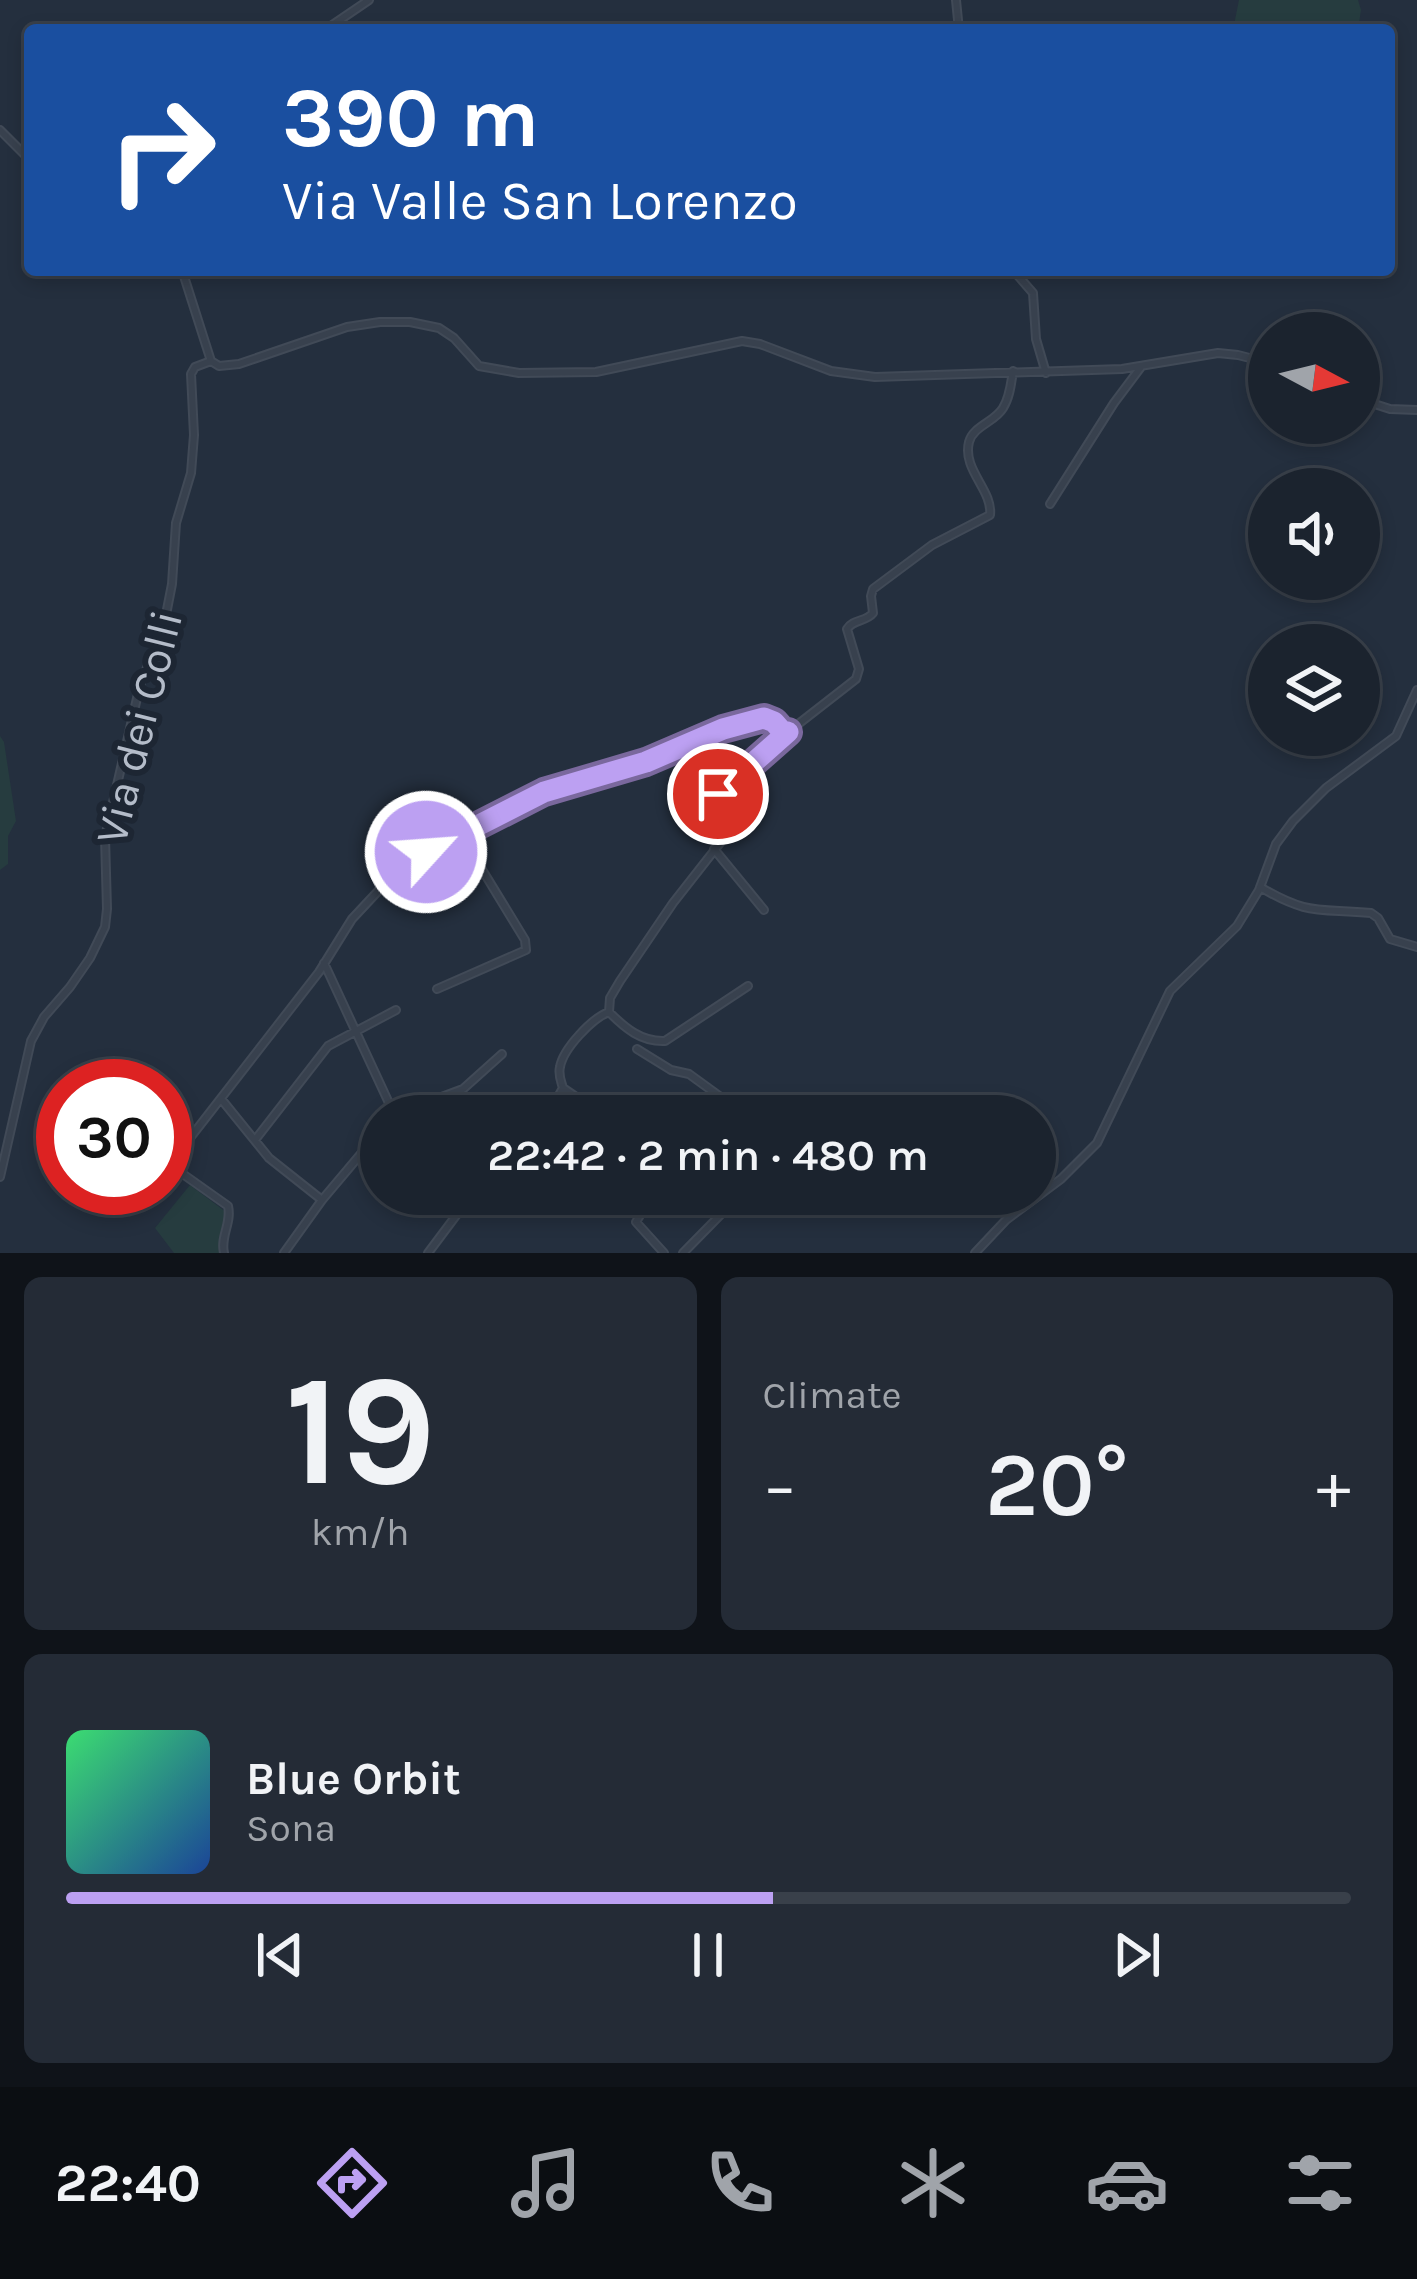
<!DOCTYPE html>
<html lang="en">
<head>
<meta charset="utf-8">
<style>
  :root { --surface:#1b232e; --page:#242b36; --text:#f1f3f6; --muted:#a0a4aa; --line:#39404a; --accent:#bca0f2 }
  body { margin:0; font-family:Karla,sans-serif; background:var(--page); color:var(--text); height:100vh; display:flex; flex-direction:column; font-size:45px; white-space:nowrap }
  * { box-sizing:border-box; margin:0 }
  p { font-size:39px; color:var(--muted) }
  .icon { flex:none; width:66px; height:66px; fill:none; stroke:currentColor; stroke-width:2; stroke-linecap:round; stroke-linejoin:round }
  .map { position:relative; height:1253px; overflow:hidden }
  .panel { display:flex; flex-direction:column; gap:24px; padding:24px; background:#0f1319; flex:1 }
  .panel>* { flex:none }
  .banner { position:absolute; left:24px; top:24px; width:1371px; height:252px; border-radius:12px; box-shadow:0 6px 18px #0003,0 0 0 3px var(--line); background:#1a4fa0; color:#fff; overflow:hidden }
  .needle { width:78px; rotate:97deg }
  .tools { position:absolute; left:1248px; top:312px; display:grid; gap:24px }
  .tools a { display:grid; place-items:center; width:132px; height:132px; border-radius:50%; background:var(--surface); box-shadow:0 6px 18px #0003,0 0 0 3px var(--line); font-size:60px }
  .speed { position:absolute; left:36px; top:1059px; display:flex; gap:24px; font-size:60px; font-weight:700; text-align:center }
  .speed>* { display:grid; place-content:center; width:156px; height:156px; border-radius:50%; background:var(--surface); box-shadow:0 6px 18px #0003,0 0 0 3px var(--line); line-height:1 }
  .speed .limit { border:18px solid #d22; background:#fff; color:#111 }
  .pin { position:absolute; display:grid; place-items:center; width:102px; height:102px; color:#fff; margin:-51px; border:6px solid #fff; border-radius:50%; box-shadow:0 3px 12px #0007 }
  .me { position:absolute; width:132px; margin:-66px; rotate:64deg; stroke-linejoin:round; filter:drop-shadow(0 0 9px #0008) }
  .turn { display:flex; align-items:center; gap:42px; height:252px; padding:0 60px; font-size:54px }
  .turn .icon { width:156px; height:156px; stroke-width:2.5 }
  .turn b { display:block; font-size:84px; line-height:102px }
  .big { font-size:90px; font-weight:600; line-height:1.1 }
  .panel .card { flex:1; display:flex; flex-direction:column; justify-content:center; gap:18px; min-width:0; padding:0 42px; border-radius:18px; background:var(--page) }
  .panel .dial { align-items:center; gap:0 }
  .dial b { font-size:156px; line-height:1 }
  .song { display:flex; align-items:center; gap:36px }
  .cover { width:144px; height:144px; border-radius:18px; background:linear-gradient(135deg,hsl(140 70% 55%),hsl(220 70% 35%)) }
  .played { height:12px; border-radius:6px; background:linear-gradient(90deg,var(--accent) 55%,var(--line) 55%) }
  .keys { display:flex; justify-content:space-around; direction:ltr }
  .heat { display:flex; justify-content:space-between; align-items:center; font-size:66px; direction:ltr }
  .panel .tiles { flex:1; display:grid; gap:24px; grid-template-columns:1fr 1fr }
  .card:last-child { grid-column:span 2 }
  .trip { position:absolute; left:360px; top:1095px; width:696px; height:120px; border-radius:60px; background:var(--surface); box-shadow:0 6px 18px #0003,0 0 0 3px var(--line); font-weight:600; line-height:120px; text-align:center }
  .tab-bar { display:flex; height:192px; justify-content:space-around; align-items:center; background:#0b0e12; color:var(--muted) }
  .tab-bar .icon { width:84px; height:84px }
  .tab-bar .on { color:var(--accent) }
  .tab-bar b { font-size:54px; color:var(--text) }
  .map>svg:first-child { display:block }
</style>
</head>
<body>
<div class="map">
<svg width="1417" height="1253" viewBox="0 0 1417 1253">
  <rect width="100%" height="100%" fill="#242f3e"/>
  <path fill="#263c3f" d="M 1239,0 L 1358,0 L 1361,10 L 1358,30 L 1233,30 Z
    M 0,736 L 4,742 L 16,821 L 8,836 L 8,864 L 0,870 Z
    M 190,1185 L 226,1212 L 220,1234 L 224,1253 L 174,1253 L 155,1228 Z"/>
  <g fill="none" stroke-linecap="round" stroke-linejoin="round">
    <defs>
      <path id="minor" d="M 956,0 L 959,30
        M 325,30 L 369,0
        M 0,130 L 30,160
        M 182,270 L 211,361
        M 1013,270 L 1033,293 L 1036,339 L 1046,373
        M 211,361 L 219,366 L 239,364 L 347,327 L 380,322 L 410,322 L 439,328 L 454,338 L 479,366 L 519,373 L 596,372 L 742,341 L 760,344 L 831,371 L 875,377 L 1122,369 L 1218,353 L 1238,355 L 1269,363
        M 1359,399 L 1390,409 L 1417,410
        M 1050,504 L 1114,403 L 1141,367
        M 714,849 L 764,910
        M 1260,887 C 1309,916 1318,908 1371,913 L 1378,918 L 1390,939 L 1417,947
        M 324,963 L 395,1116
        M 437,989 L 526,950 L 525,940 L 461,835
        M 609,1012 C 625,1028 641,1042 665,1041 L 748,986
        M 637,1049 L 671,1070 L 689,1074 L 733,1106 L 739,1116
        M 563,1088 L 604,1116
        M 222,1100 L 269,1158 L 322,1200
        M 396,1114 L 463,1089 L 502,1054
        M 547,1116 L 563,1088 C 561,1081 558,1075 560,1067 C 563,1049 592,1018 609,1012 L 610,998 L 620,981 L 673,903 L 724,838 C 730,822 715,810 718,794 L 788,732
        M 255,1140 L 328,1046 L 396,1010
        M 0,1177 L 31,1041 L 44,1017 L 70,987 L 90,958 L 105,927 L 107,909 L 105,837 L 140,685 L 164,625 L 172,584 L 176,523 L 191,473 L 194,435 L 191,374 L 195,367 L 211,361
        M 440,1194 L 460,1209
        M 653,1194 L 636,1222 L 664,1253
        M 224,1253 C 220,1236 232,1223 228,1206 L 180,1172 L 175,1163 L 176,1156 L 319,972 L 352,919 L 380,889 L 420,856 L 550,789 L 646,762 L 723,729 L 758,719 L 769,719 L 782,731 L 788,732 L 856,679 L 859,669 L 847,629 C 853,619 866,622 873,613 L 871,596 L 873,589 L 932,545 L 990,515 C 993,490 962,470 969,442 C 973,426 995,422 1003,408 C 1010,397 1011,383 1013,371
        M 284,1253 L 322,1200 L 381,1130
        M 428,1253 L 464,1205 L 485,1206 L 499,1194
        M 683,1253 L 731,1204 L 735,1194
        M 975,1253 L 1006,1220 L 1061,1179 L 1097,1143 L 1170,991 L 1237,926 L 1259,890 L 1276,844 L 1293,821 L 1326,788 L 1396,736 L 1417,690"/>
    </defs>
    <use href="#minor" stroke="#414a57" stroke-width="10"/>
    <use href="#minor" stroke="#38414e" stroke-width="6"/>
  </g>
  <g fill="none" stroke-linecap="round" stroke-linejoin="round">
    <defs>
      <path id="route" d="M 426,852 L 544,792 L 646,762 L 723,729 L 764,718 L 774,722 L 782,731 L 788,732 L 718,794"/>
    </defs>
    <use href="#route" stroke="#7a689d" stroke-width="30"/>
    <use href="#route" stroke="#bca0f2" stroke-width="21"/>
  </g>
  <g text-anchor="middle" stroke-width="12" stroke-linejoin="round" paint-order="stroke">
    <g font-size="45" fill="#b4bcc9" stroke="#1d2633">
      <text transform="translate(138 727) rotate(-76)" y="16">Via dei Colli</text>
    </g>
  </g>
</svg>
<div class="tools">
<a><svg class="needle" viewBox="-14 -14 28 28"><path d="M0-13l5 13h-10z" fill="#e53935"/><path d="M0 13l5-13h-10z" fill="#a0a4aa"/></svg></a>
<a><svg class="icon" aria-label="sound" viewBox="0 0 24 24"><path d="M4 9h4l5-4v14l-5-4H4zM17 9q2 3 0 6"/></svg></a>
<a><svg class="icon" aria-label="layers" viewBox="0 0 24 24"><path d="M12 4l9 5-9 5-9-5zM3 14l9 5 9-5"/></svg></a>
</div>
<div class="speed"><div class="limit">30</div></div>
<div class="pin" style="left:718px;top:794px;background:#d93025"><svg class="icon" aria-label="arrive" viewBox="0 0 24 24"><path d="M6 21V4h12l-3 4 3 4H6"/></svg></div>
<svg class="me" style="left:426px;top:852px" viewBox="-20 -20 40 40"><circle r="17" fill="#bca0f2" stroke="#fff" stroke-width="3"/><path d="M0-11L8 9 0 5-8 9z" fill="#fff"/></svg>
<div class="trip">22:42 · 2 min · 480 m</div>
<div class="banner">
<div class="turn"><svg class="icon" aria-label="right" viewBox="0 0 24 24"><path d="M7 20v-9h11M14 6l5 5-5 5"/></svg><div><b>390 m</b>Via Valle San Lorenzo</div></div>
</div>
</div>
<section class="panel">
<div class="tiles">
<div class="card dial"><b>19</b><p>km/h</p></div>
<div class="card"><p>Climate</p>
<div class="heat"><a>−</a><b class="big">20°</b><a>+</a></div>
</div>
<div class="card">
<div class="song"><i class="cover"></i><div><b>Blue Orbit</b><p>Sona</p></div></div>
<div class="played"></div>
<div class="keys"><svg class="icon" aria-label="previous" viewBox="0 0 24 24"><path d="M18 5L8 12l10 7zM5 5v14"/></svg><svg class="icon" aria-label="pause" viewBox="0 0 24 24"><path d="M8 5v14M16 5v14"/></svg><svg class="icon" aria-label="next" viewBox="0 0 24 24"><path d="M6 5l10 7-10 7zM19 5v14"/></svg></div>
</div>
</div>
</section>
<nav class="tab-bar">
<b>22:40</b>
<svg class="icon on" aria-label="directions" viewBox="0 0 24 24"><path d="M12 3l9 9-9 9-9-9zM9 14v-3h6M13 9l2 2-2 2"/></svg>
<svg class="icon" aria-label="music" viewBox="0 0 24 24"><path d="M9 18V5l10-2v13"/><circle cx="6" cy="18" r="3"/><circle cx="16" cy="16" r="3"/></svg>
<svg class="icon" aria-label="phone" viewBox="0 0 24 24"><path d="M5 4h4l2 5-3 2q2 4 5 5l2-3 5 2v4C11 20 4 13 5 4z"/></svg>
<svg class="icon" aria-label="climate" viewBox="0 0 24 24"><path d="M12 3v18M4 7l16 10M4 17L20 7"/></svg>
<svg class="icon" aria-label="car" viewBox="0 0 24 24"><path d="M5 17H2v-5l4-1 3-4h7l3 4 3 1v5h-3M9 17h6M6 11h13"/><circle cx="7" cy="17" r="2"/><circle cx="17" cy="17" r="2"/></svg>
<svg class="icon" aria-label="filters" viewBox="0 0 24 24"><path d="M4 7h16M4 17h16"/><circle cx="9" cy="7" r="2"/><circle cx="15" cy="17" r="2"/></svg>
</nav>
</body>
</html>
